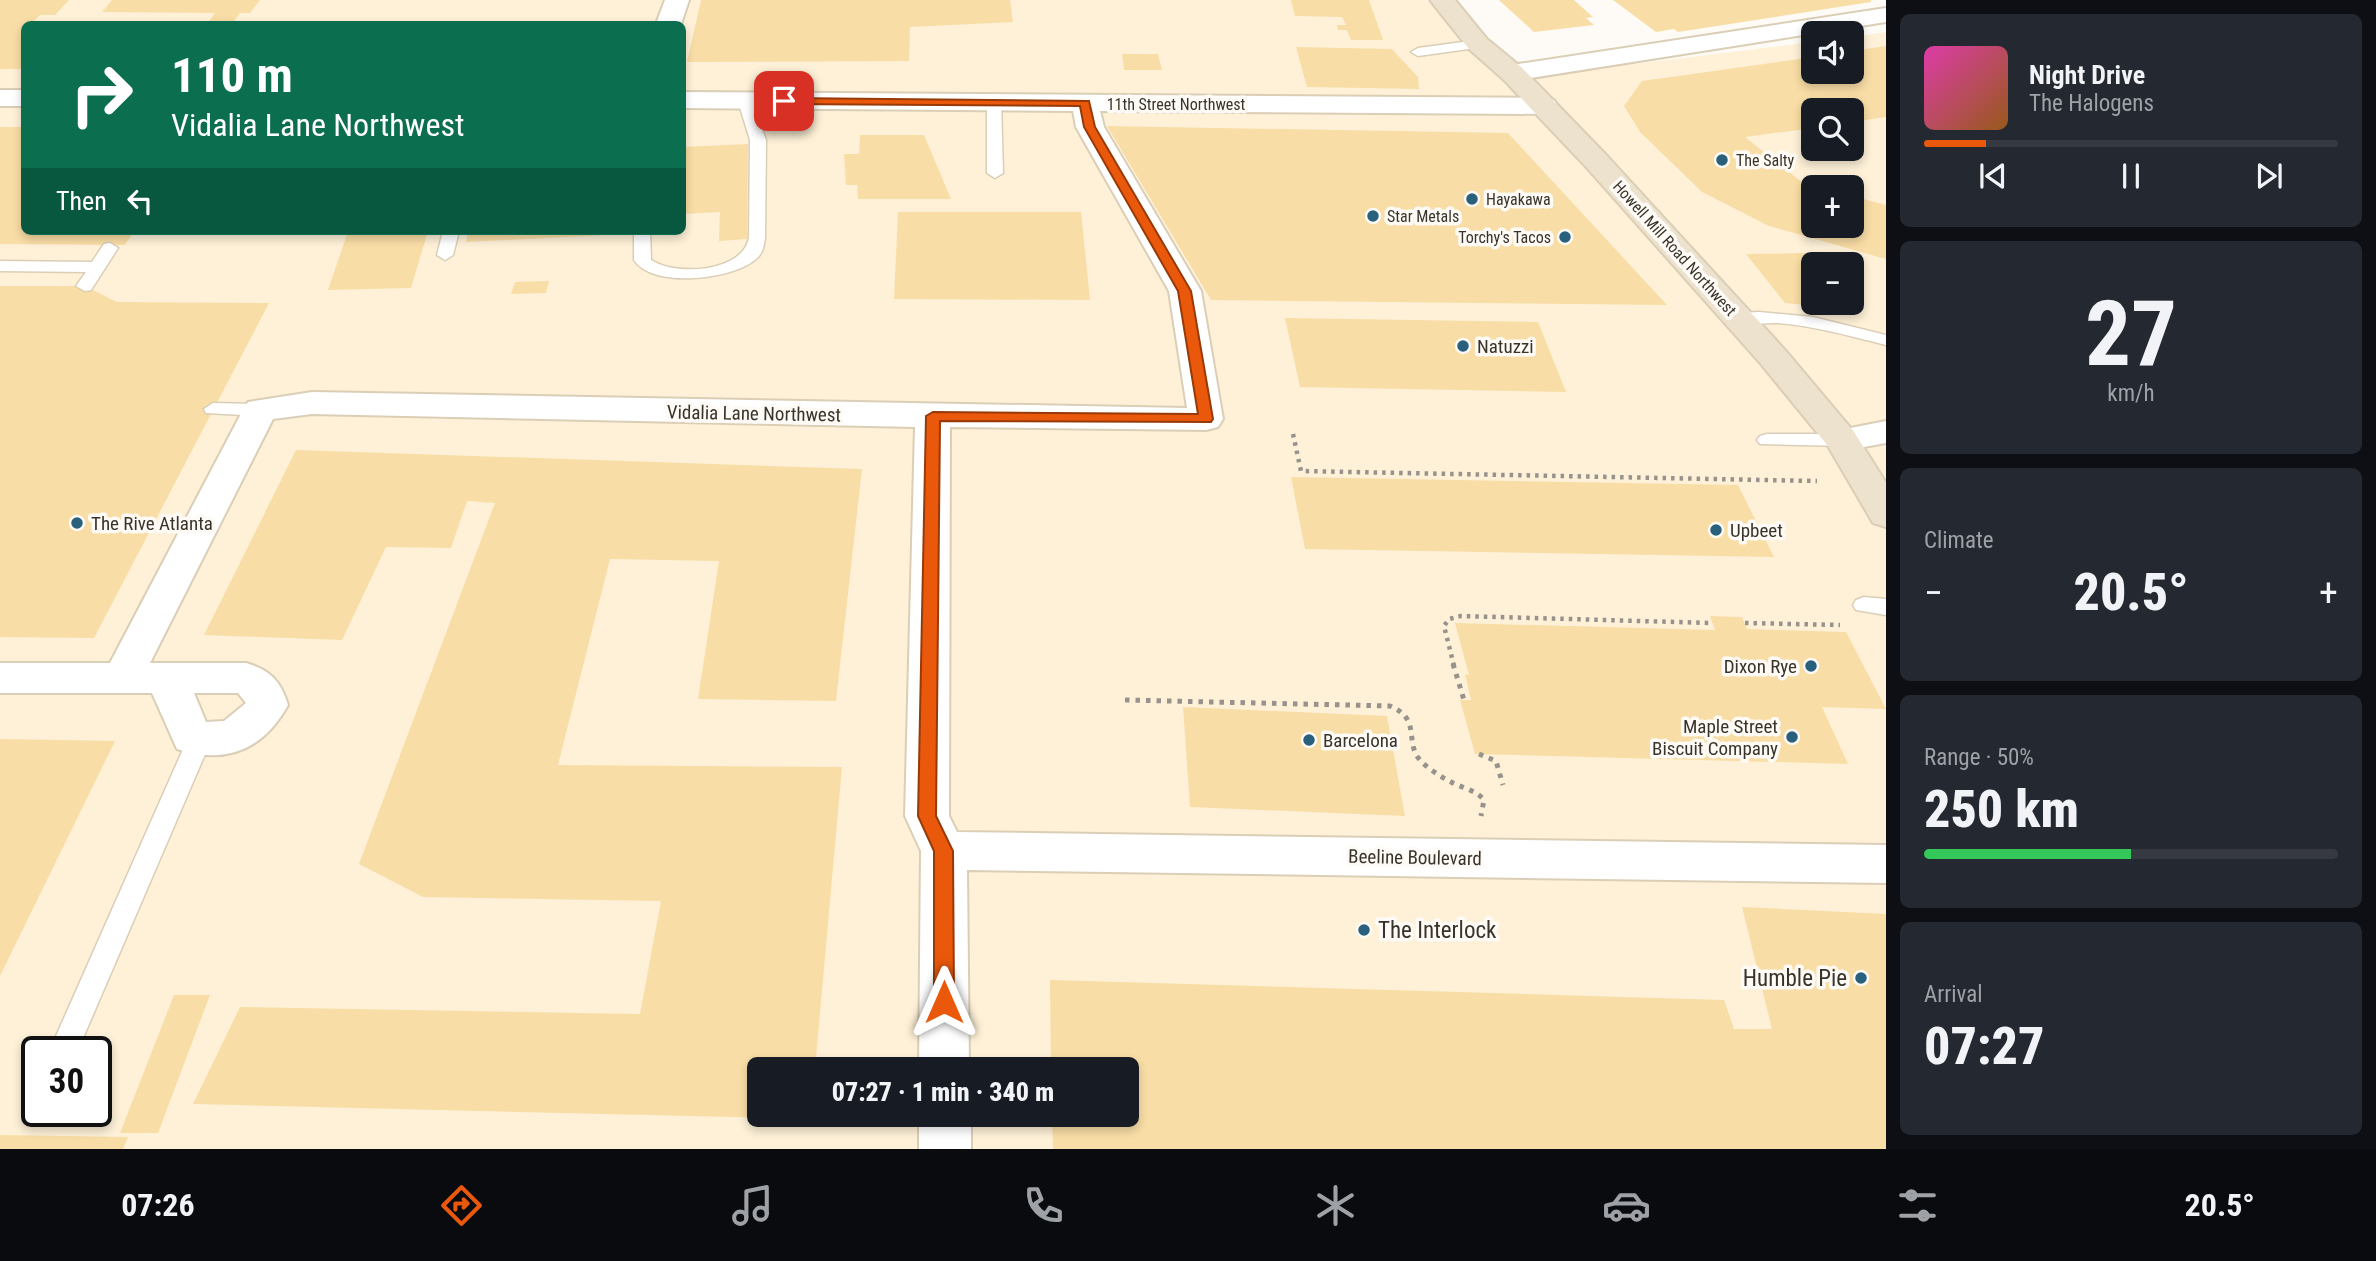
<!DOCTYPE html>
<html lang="en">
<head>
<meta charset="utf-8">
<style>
  :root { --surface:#171b24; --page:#242831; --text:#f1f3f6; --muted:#9ea1a6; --line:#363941; --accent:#ea580c }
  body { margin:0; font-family:"Roboto Condensed",sans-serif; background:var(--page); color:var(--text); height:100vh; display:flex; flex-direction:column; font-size:26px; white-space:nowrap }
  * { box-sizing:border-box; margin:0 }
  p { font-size:23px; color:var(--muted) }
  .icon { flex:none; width:38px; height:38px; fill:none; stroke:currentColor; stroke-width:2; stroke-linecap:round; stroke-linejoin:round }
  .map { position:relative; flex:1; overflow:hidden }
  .panel { display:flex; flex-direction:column; gap:14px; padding:14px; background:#0d0f14; width:490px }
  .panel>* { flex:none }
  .hud { position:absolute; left:21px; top:21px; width:665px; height:214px; border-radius:10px; box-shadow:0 4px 10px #0003; background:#0b6e4f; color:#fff; overflow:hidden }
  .buttons { position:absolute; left:1801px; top:21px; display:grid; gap:14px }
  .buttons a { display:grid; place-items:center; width:63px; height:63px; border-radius:10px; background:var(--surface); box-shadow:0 4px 10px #0003; font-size:35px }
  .speed { position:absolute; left:21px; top:1036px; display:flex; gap:14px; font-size:35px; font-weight:700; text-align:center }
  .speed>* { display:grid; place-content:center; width:91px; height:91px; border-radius:50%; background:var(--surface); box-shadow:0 4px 10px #0003; line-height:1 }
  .speed .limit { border:4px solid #111; border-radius:10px; background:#fff; color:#111 }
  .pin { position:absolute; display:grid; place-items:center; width:60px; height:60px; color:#fff; margin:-30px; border-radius:14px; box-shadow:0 4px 10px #0006 }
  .me { position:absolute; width:77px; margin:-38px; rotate:0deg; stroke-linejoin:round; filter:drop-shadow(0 0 5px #0008) }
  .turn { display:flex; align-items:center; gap:24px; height:147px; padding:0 35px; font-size:32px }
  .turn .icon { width:91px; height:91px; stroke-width:2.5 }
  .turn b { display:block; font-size:49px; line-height:60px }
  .then { display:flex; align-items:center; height:66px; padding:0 35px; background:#0003; gap:14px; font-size:26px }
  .big { font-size:52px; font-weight:800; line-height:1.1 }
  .panel .card { flex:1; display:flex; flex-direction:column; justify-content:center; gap:10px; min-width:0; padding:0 24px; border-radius:10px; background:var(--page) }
  .panel .dial { align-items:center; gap:0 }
  .dial b { font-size:91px; line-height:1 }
  .song { display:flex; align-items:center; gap:21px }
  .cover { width:84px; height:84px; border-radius:10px; background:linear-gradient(135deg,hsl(320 70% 55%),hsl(30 70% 35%)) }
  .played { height:7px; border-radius:4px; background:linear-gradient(90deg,var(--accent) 15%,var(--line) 15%) }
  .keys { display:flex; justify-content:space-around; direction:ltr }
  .heat { display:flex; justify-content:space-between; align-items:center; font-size:38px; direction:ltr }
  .charge { height:10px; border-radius:5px; background:linear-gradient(90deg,#34c759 50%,var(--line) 0) }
  .trip { position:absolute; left:747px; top:1057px; width:392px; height:70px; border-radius:10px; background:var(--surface); box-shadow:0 4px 10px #0003; font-weight:800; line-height:70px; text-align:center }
  .tabs { display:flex; height:112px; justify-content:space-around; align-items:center; background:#090b0e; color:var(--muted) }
  .tabs .icon { width:49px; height:49px }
  .tabs .current { color:var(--accent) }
  .tabs b { font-size:32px; color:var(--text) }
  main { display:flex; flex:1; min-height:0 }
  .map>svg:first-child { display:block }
</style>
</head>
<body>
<main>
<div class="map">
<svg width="1886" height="1149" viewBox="0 0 1886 1149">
  <rect width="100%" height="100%" fill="#fefbf6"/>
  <path fill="#fef1d8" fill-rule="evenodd" d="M 0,0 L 1426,0 L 1519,78 L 1813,42 L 1813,72 L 1852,72 L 1852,37 L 1886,32 L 1886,1149 L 0,1149 ZM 24,24 L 682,24 L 682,231 L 24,231 ZM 1813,110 L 1852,110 L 1852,149 L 1813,149 ZM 1813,187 L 1852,187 L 1852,226 L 1813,226 ZM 1813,264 L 1852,264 L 1852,303 L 1813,303 ZM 37,1052 L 96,1052 L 96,1111 L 37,1111 ZM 760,1069 L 1127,1069 L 1127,1115 L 760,1115 Z"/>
  <path fill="#f9dda6" d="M 0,0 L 69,0 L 55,15 L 40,15 L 31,24 L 24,24 L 24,69 L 0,69 Z
    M 112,0 L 260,0 L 250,13 L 240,13 L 232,24 L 207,24 L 215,13 L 102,12 Z
    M 701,0 L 1010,0 L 1013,22 L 910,27 L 909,61 L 687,62 Z
    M 1291,0 L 1369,0 L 1383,40 L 1351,40 L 1347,30 L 1338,30 L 1337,25 L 1346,25 L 1342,17 L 1295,16 Z
    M 1499,0 L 1574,0 L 1593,17 L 1586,18 L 1594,25 L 1534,32 Z
    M 1613,0 L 1871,0 L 1871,2 L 1678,32 L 1674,29 L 1656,32 Z
    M 1886,46 L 1886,117 L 1852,122 L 1852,110 L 1813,110 L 1813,128 L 1745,137 L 1803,183 L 1813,186 L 1813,226 L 1852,226 L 1852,196 L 1886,205 L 1886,259 L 1769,226 L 1702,192 L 1640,132 L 1624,106 L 1642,81 L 1813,57 L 1813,72 L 1852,72 L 1852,51 Z
    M 1296,47 L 1392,49 L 1418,77 L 1419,89 L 1307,87 Z
    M 1122,54 L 1158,54 L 1162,70 L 1124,70 Z
    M 1107,126 L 1508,133 L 1667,305 L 1211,300 Z
    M 0,127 L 24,127 L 24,231 L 134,231 L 125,245 L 0,244 Z
    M 860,135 L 924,135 L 951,199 L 858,199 L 857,185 L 846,185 L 844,154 L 859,154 Z
    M 748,144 L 747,239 L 719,241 L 720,212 L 682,214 L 682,147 Z
    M 898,212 L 1081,212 L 1090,300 L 894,299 Z
    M 348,231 L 428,231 L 411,288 L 328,290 Z
    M 468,231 L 607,231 L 606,235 L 466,242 Z
    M 1810,253 L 1818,264 L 1813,264 L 1813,303 L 1852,303 L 1852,277 L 1855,277 L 1862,310 L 1785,303 L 1746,254 Z
    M 549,281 L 546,293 L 511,294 L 515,282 Z
    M 0,286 L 85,286 L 117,302 L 269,303 L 94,638 L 0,637 Z
    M 1285,318 L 1538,322 L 1566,392 L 1300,387 Z
    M 296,450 L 862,469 L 836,701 L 698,699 L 719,561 L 610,559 L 558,765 L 842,767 L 815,1069 L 760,1069 L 760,1115 L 811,1115 L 811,1119 L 193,1104 L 240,1007 L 640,1014 L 661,901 L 423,897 L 359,864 L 495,503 L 467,501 L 451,548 L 386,547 L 342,640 L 204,635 Z
    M 1291,477 L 1738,485 L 1774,557 L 1305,549 Z
    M 1710,616 L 1742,617 L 1747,629 L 1846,632 L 1886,709 L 1822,707 L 1848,764 L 1475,754 L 1460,700 L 1471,700 L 1465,674 L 1469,675 L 1455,623 L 1715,630 Z
    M 1183,707 L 1387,716 L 1405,816 L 1190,807 Z
    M 0,739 L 115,741 L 0,976 Z
    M 1742,907 L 1886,914 L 1886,1149 L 1053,1149 L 1052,1115 L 1127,1115 L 1127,1069 L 1051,1069 L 1050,980 L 1724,1000 L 1734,1029 L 1772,1029 Z
    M 174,995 L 210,995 L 158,1133 L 120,1133 Z
    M 0,1135 L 128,1137 L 123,1149 L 0,1149 Z"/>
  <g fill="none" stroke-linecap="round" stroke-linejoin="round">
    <defs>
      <path id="service" d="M 1478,40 L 1485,44 L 1483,47 L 1418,56 L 1411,52 L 1418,48 Z
        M 745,97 L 752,101 L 766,140 L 765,238 C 764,245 763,253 757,258 C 735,280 652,289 634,260 L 634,231 L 650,231 L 651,260 C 675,276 742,273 749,238 L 750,140 L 738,101 Z
        M 994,98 L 1001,102 L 1003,173 L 995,178 L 987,173 L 987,102 Z
        M 443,231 L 459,231 L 453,255 L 445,260 L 437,255 Z
        M 110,243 L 118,248 L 91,290 L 85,291 L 76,286 L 86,272 L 0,271 L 0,261 L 92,262 L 104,244 Z
        M 1759,312 L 1813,317 L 1886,335 L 1886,345 C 1850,336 1815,326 1778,323 C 1764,322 1739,328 1730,318 L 1739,313 Z
        M 213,403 L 260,404 L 269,410 L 260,416 L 206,413 L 204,409 Z
        M 1767,434 L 1842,434 L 1849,436 L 1852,440 L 1849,444 L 1842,446 L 1760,444 L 1757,440 L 1760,436 Z
        M 1864,597 L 1886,599 L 1886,615 L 1856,610 L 1853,605 L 1856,600 Z
        M 200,729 L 208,732 L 212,738 L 77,1052 L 49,1052 L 188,738 L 192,732 Z"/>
      <path id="minor" d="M 665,0 L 689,0 L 681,24 L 656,24 Z
        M 1886,8 L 1886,22 L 1512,81 L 1503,79 L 1499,73 L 1503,67 L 1512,65 Z
        M 0,90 L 24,90 L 24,106 L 0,106 Z
        M 682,92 L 1544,98 L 1554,100 L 1558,106 L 1554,112 L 1544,114 L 1100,111 L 1104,127 L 1201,291 L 1223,419 L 1218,427 L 1206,430 L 950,427 L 949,816 L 957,832 L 1886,845 L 1886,883 L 967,870 L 969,1069 L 919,1069 L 921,851 L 905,816 L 915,427 L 312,414 L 273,419 L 150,663 L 246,663 C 270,670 281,681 288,705 C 263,750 226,765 177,749 L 152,693 L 0,693 L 0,663 L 110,663 L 243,410 L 248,402 L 312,392 L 1187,408 L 1169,291 L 1076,127 L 1073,111 L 682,108 ZM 194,693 L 238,693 L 246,703 L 224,721 L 206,722 Z
        M 1886,421 L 1886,443 L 1842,451 L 1830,448 L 1824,440 L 1830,432 Z
        M 919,1115 L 971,1115 L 971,1149 L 919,1149 Z"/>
      <path id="secondary" d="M 1430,0 L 1455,0 L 1487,39 L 1521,67 L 1608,157 L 1785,350 L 1854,432 L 1886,483 L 1886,527 L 1873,523 L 1828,446 L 1761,364 L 1588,169 L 1503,79 L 1469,49 Z"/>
    </defs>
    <use href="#service" stroke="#dbceb6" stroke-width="3"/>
    <use href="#minor" stroke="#dbceb6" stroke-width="4"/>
    <use href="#secondary" stroke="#dbceb6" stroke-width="4"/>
    <path stroke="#97938c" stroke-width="4.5" stroke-dasharray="3.5 5" stroke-linecap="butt" d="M 1293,434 L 1301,471 L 1817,481
      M 1745,623 L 1840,625
      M 1454,666 L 1444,626 L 1449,619 L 1461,616 L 1712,623"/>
    <path stroke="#97938c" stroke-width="5" stroke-dasharray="4.5 6" stroke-linecap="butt" d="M 1453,664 L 1464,700
      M 1125,700 L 1390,706 C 1422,719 1404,742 1420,760 C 1427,768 1441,777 1451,782 C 1462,788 1476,790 1484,800 L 1481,816
      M 1479,754 L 1496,761 L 1503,785"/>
    <use href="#service" fill="#fff" fill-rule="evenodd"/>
    <use href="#minor" fill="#fff" fill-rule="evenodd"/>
    <use href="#secondary" fill="#ece2cd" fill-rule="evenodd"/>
  </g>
  <path fill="#ea580c" stroke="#983908" stroke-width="2" d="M 784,98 L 1089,101 L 1095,127 L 1191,291 L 1213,419 L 1211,422 L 940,421 L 936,816 L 953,851 L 954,1002 L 951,1009 L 944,1012 L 937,1009 L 934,1002 L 934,851 L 918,816 L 926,416 L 933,412 L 1198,414 L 1178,291 L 1084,127 L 1080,106 L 780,104 L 778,101 Z"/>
  <g fill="#29607b" stroke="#fefbf6" stroke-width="2.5">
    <circle cx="1722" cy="160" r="7"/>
    <circle cx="1472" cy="199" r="7"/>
    <circle cx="1373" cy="216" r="7"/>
    <circle cx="1565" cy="237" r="7"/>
    <circle cx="1463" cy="346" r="7"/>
    <circle cx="77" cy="523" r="7"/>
    <circle cx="1716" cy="530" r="7"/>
    <circle cx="1811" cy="666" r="7"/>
    <circle cx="1792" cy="737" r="7"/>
    <circle cx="1309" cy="740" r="7"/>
    <circle cx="1364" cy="930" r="7"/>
    <circle cx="1861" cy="978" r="7"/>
  </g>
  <g text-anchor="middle" stroke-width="7" stroke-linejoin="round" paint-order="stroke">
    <g font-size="16" fill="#39342b" stroke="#fefbf6">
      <text x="1176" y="110">11th Street Northwest</text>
      <text transform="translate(1675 248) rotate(48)" y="6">Howell Mill Road Northwest</text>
    </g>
    <g font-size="16" fill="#39342b" stroke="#fefbf6" text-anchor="start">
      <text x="1736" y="166">The Salty</text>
      <text x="1486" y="205">Hayakawa</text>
      <text x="1387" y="222">Star Metals</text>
      <text x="1551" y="243" text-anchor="end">Torchy's Tacos</text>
    </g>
    <g font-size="19" fill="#39342b" stroke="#fefbf6" text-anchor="start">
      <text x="1477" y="353">Natuzzi</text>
      <text x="91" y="530">The Rive Atlanta</text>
      <text x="1730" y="537">Upbeet</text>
      <text x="1797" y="673" text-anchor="end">Dixon Rye</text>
      <text x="1778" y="733" text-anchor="end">Maple Street<tspan x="1778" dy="22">Biscuit Company</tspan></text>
      <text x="1323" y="747">Barcelona</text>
    </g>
    <g font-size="19" fill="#39342b" stroke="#fefbf6">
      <text transform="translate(754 413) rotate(1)" y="7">Vidalia Lane Northwest</text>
      <text transform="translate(1415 857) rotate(1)" y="7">Beeline Boulevard</text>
    </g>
    <g font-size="23" fill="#39342b" stroke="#fefbf6" text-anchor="start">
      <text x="1378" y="938">The Interlock</text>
      <text x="1847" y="986" text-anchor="end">Humble Pie</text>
    </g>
  </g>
</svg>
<div class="buttons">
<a><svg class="icon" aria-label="sound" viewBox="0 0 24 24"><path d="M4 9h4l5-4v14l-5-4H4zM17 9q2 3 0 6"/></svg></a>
<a><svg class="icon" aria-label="search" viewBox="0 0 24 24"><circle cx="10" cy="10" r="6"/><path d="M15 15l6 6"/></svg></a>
<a>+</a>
<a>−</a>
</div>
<div class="speed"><div class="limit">30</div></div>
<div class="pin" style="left:784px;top:101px;background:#d93025"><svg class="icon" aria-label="arrive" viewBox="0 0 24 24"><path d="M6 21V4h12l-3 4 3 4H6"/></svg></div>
<svg class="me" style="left:944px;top:1002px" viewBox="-20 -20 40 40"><path d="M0-17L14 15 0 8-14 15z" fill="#ea580c" stroke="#fff" stroke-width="4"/></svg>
<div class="trip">07:27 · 1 min · 340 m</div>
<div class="hud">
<div class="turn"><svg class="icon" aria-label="right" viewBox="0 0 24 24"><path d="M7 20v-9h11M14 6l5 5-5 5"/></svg><div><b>110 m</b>Vidalia Lane Northwest</div></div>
<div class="then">Then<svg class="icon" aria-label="left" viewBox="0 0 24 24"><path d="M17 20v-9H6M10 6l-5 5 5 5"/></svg></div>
</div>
</div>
<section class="panel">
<div class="card">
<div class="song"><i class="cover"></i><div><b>Night Drive</b><p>The Halogens</p></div></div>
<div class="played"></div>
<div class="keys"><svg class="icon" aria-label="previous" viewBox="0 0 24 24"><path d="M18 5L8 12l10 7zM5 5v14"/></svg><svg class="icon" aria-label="pause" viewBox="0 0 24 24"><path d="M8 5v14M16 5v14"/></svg><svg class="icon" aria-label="next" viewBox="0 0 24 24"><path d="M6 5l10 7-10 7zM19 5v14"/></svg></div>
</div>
<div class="card dial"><b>27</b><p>km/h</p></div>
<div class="card"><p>Climate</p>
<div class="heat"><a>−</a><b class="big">20.5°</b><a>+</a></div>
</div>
<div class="card"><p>Range · 50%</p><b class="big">250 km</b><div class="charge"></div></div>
<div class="card"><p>Arrival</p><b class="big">07:27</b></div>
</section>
</main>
<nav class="tabs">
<b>07:26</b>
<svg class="icon current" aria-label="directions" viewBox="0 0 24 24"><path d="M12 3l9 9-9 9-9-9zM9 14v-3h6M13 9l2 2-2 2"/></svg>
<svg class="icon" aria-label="music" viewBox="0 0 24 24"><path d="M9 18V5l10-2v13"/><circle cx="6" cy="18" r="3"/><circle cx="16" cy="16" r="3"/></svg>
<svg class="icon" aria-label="phone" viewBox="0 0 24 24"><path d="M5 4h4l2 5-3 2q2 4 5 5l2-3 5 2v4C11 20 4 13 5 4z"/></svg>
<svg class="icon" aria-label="climate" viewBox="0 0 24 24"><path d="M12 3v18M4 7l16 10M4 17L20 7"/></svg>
<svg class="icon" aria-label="car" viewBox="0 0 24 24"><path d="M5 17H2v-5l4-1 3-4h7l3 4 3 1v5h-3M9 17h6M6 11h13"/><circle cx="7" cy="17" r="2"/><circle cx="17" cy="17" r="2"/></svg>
<svg class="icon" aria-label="filters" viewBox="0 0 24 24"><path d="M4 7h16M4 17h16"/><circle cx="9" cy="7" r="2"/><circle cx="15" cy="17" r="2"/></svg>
<b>20.5°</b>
</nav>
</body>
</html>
